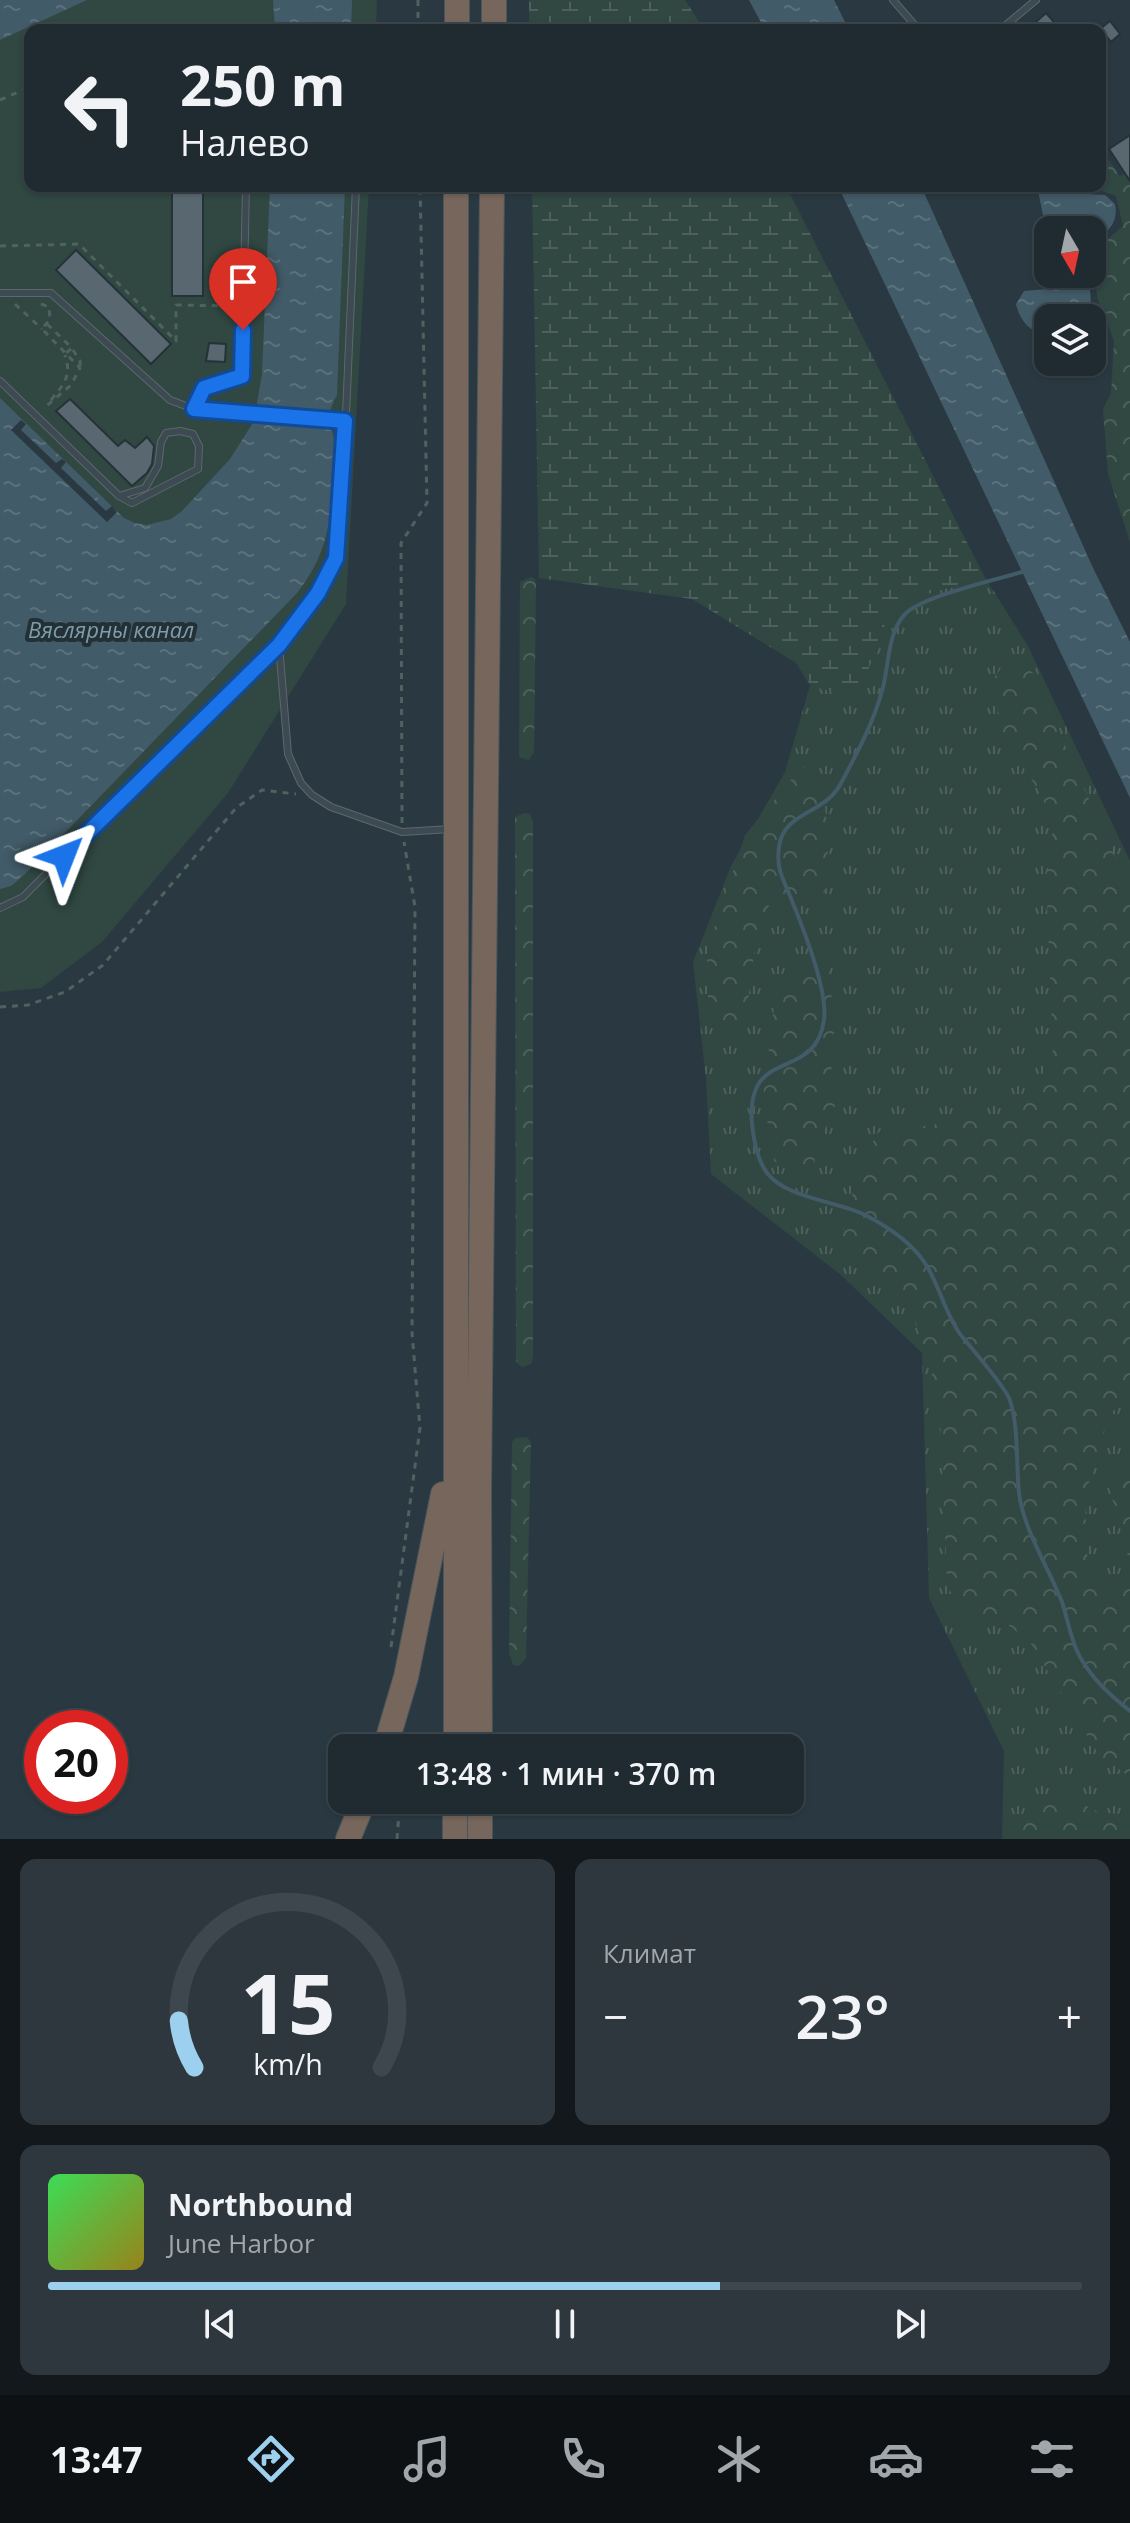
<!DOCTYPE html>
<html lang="ru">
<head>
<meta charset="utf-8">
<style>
  :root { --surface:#202b31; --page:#2d373d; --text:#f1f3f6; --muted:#a2a7ab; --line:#3d474d; --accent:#9dd0ee }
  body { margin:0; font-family:"Open Sans",sans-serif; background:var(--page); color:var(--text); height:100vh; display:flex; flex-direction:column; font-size:30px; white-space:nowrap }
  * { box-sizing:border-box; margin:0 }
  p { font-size:26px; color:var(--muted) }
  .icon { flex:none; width:44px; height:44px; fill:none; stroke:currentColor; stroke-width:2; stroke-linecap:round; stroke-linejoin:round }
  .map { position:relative; height:1839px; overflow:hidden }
  .sheet { display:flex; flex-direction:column; gap:20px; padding:20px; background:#12181b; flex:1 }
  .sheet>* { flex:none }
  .banner { position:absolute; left:24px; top:24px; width:1082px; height:168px; border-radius:16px; box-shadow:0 2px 6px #0004,0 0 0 2px var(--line); background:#202b31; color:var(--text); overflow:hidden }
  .needle { width:52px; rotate:171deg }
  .fabs { position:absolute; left:1034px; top:216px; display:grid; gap:16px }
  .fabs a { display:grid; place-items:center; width:72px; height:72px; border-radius:16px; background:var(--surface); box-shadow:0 2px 6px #0004,0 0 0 2px var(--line); font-size:40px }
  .speed { position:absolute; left:24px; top:1710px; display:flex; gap:16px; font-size:40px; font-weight:700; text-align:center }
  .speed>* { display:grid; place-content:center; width:104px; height:104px; border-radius:50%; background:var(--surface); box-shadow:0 2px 6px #0004,0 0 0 2px var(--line); line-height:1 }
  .speed .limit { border:12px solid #d22; background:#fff; color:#111 }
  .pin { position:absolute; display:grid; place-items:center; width:68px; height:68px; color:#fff; margin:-82px -34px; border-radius:50% 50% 50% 0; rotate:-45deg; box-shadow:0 0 8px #0007 }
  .pin .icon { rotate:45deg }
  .me { position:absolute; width:88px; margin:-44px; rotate:45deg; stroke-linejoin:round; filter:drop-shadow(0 0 6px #0008) }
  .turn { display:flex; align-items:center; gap:28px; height:168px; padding:0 24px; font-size:36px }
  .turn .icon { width:104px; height:104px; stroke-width:2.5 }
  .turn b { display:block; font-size:56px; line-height:68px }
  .big { font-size:60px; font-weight:600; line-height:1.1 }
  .sheet .widget { flex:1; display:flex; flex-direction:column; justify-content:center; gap:12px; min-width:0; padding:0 28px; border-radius:16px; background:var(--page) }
  .sheet .dial { align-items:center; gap:0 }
  .dial svg { height:208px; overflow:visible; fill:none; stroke:var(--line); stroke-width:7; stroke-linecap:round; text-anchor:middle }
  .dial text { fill:var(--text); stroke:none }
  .song { display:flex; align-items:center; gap:24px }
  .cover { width:96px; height:96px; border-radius:12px; background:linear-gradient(135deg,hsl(130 70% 55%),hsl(50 70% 35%)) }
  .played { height:8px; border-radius:4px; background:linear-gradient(90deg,var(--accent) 65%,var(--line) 65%) }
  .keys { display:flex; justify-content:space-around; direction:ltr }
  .heat { display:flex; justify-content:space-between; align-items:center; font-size:44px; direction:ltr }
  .sheet .tiles { flex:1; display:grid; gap:20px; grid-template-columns:1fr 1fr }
  .widget:last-child { grid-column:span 2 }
  .trip { position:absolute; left:328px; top:1734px; width:476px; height:80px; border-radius:16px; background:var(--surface); box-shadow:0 2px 6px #0004,0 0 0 2px var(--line); font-weight:600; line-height:80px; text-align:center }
  .menu { display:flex; height:128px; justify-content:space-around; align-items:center; background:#0d1114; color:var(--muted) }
  .menu .icon { width:56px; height:56px }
  .menu .selected { color:var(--accent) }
  .menu b { font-size:36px; color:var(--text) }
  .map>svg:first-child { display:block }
</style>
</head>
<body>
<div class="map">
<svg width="1130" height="1839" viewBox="0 0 1130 1839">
  <defs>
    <pattern id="grass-tufts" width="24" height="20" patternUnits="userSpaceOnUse" patternTransform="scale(2)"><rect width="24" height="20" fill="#304742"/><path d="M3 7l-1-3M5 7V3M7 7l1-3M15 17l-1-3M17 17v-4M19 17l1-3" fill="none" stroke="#4c605c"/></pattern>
    <pattern id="forest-crowns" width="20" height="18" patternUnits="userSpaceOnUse" patternTransform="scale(2)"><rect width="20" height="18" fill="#304742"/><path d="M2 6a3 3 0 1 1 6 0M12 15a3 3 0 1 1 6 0" fill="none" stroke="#4c605c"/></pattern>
    <pattern id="wetland-marsh" width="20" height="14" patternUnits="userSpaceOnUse" patternTransform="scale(2)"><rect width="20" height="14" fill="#304742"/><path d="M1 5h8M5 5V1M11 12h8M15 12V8" fill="none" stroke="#4c605c"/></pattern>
    <pattern id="water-ripples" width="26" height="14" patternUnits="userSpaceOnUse" patternTransform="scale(2)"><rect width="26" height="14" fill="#425b68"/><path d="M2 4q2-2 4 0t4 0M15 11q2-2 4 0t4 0" fill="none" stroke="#5b717c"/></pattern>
  </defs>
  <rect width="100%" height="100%" fill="#2a3941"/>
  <path fill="url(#grass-tufts)" d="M 984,576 L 1028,646 L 1130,861 L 1130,1839 L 1002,1839 L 1004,1751 L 929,1598 L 922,1353 L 841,1275 L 711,1174 L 706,1079 L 693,962 L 731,866 L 785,772 L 810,685 L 857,699 L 892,606 Z"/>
  <path fill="url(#forest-crowns)" d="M 1100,148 L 1120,176 L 1130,171 L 1130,542 L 1108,474 L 1103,409 L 1111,393 L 1114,341 L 1098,300 L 1092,265 L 1097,248 L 1123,226 L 1116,196 L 1088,186 L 1100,186 Z
    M 531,577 L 535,579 L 536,585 L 534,752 L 529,760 L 519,757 L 520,582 Z
    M 1015,664 L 1032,672 L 1130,890 L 1130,1396 L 1109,1415 L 1085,1496 L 1087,1554 L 1096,1582 L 1121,1595 L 1130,1572 L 1130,1777 L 1099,1755 L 1030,1642 L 1003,1621 L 976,1624 L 955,1606 L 947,1579 L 939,1397 L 913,1315 L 840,1245 L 860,1163 L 879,1132 L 996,1116 L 1021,1104 L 1053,1058 L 1046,876 L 1053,849 L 1051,820 L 1041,794 L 1002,735 L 993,679 L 1003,666 Z
    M 809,767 L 822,774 L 829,847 L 826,861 L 827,890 L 816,899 L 803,897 L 771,901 C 753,940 749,982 747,1025 L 711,1028 L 706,976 L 708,947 L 745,835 L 801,768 Z
    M 524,813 L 530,814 L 533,822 L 533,1357 L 531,1364 L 522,1367 L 516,1362 L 515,817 Z
    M 799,964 L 827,966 L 835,1020 L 831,1076 L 836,1103 L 814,1156 L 818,1184 L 812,1185 L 774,1161 L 763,1097 L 777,982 Z
    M 527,1437 L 531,1442 L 526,1658 L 519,1666 L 513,1665 L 509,1653 L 512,1442 L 515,1438 Z
    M 1130,1456 L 1130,1564 L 1109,1487 L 1123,1462 Z
    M 1059,1797 L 1073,1799 L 1098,1812 L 1130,1815 L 1130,1839 L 1019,1839 C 1026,1817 1035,1801 1059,1797 Z"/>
  <path fill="url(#wetland-marsh)" d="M 529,0 L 685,0 L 704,30 L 529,30 Z
    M 532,186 L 786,186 L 984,576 L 892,606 L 857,700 L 810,685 L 796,663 L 692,599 L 539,578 Z"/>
  <path fill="#304742" d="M 0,0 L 377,0 L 376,30 L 30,30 L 30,186 L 369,186 L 346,604 L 228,793 L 102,942 L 41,988 L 0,992 Z"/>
  <path fill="url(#water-ripples)" d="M 0,0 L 87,0 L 0,40 Z
    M 273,0 L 352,0 L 351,30 L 275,30 Z
    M 749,0 L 834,0 L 849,30 L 765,30 Z
    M 270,186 L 345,186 L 337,395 C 325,416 331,423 335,444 C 337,453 334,465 334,475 C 331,522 327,555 297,593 L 24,875 L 11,886 L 0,889 L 0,398 L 124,518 L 135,523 L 147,525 L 171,519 L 182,511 L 230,459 L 254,421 L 262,374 Z
    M 838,186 L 921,186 L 1094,570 L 1130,642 L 1130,798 Z
    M 1037,186 L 1056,186 L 1073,193 L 1105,195 L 1115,204 C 1119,225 1106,232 1092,245 L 1092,230 L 1048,230 L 1048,239 Z
    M 1054,274 L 1089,274 L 1092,318 L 1048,318 L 1048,339 C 1031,330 1021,324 1016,304 L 1024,291 L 1046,289 L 1052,285 Z"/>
  <path fill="#2a3941" d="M 21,420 L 26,424 L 21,430 L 56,463 L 62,459 L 66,462 L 61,468 L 106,511 L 112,506 L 117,512 L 107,522 L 11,430 Z"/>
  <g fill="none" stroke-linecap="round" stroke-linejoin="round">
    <path stroke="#425b68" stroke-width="4" d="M 1022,572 C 995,580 923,596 905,614 C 887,633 889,668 882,691 C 873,724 856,755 840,785 C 820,820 772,809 779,866 C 781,878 788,890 792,901 C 804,930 828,990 824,1020 C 815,1084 745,1044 752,1124 C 754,1141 757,1159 767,1173 C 787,1199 839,1201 867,1216 C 890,1228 915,1245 928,1268 C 940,1289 946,1314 960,1334 C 972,1349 1002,1383 1009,1398 C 1019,1423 1016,1466 1019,1493 C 1023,1528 1049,1569 1062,1602 C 1068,1620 1071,1641 1080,1657 C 1093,1680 1110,1695 1130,1711"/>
  </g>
  <path fill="#596870" stroke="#253238" stroke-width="2" d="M 1046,13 L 1061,30 L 1027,30 Z
    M 1110,21 L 1120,34 L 1111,42 L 1100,29 Z
    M 1130,135 L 1130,181 L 1109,149 Z
    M 172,186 L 203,186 L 203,296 L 172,296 Z
    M 76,250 L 171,344 L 151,364 L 56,270 Z
    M 209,343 L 226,344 L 225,362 L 206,361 Z
    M 70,399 L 118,446 L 125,440 L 135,448 L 147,437 L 154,446 L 152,464 L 147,473 L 132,486 L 56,411 Z"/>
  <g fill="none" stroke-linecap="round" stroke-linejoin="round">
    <defs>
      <path id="lane" d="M 893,0 L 919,30
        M 1000,30 L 1036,0
        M 356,186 L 342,505 L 336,558 L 318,593 L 279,645 L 288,754 L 301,783 L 312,795 L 331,807 L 402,832 L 451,829
        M 0,293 L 51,293 L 170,400 L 194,409 L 345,421
        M 0,381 L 119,496 L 132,503 L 198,469 L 199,446 L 193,434 L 180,431 L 166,433 L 161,442 L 158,466 L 145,488 L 119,496
        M 194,409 L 204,388 L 242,376 L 246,186
        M 0,908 L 23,897 L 146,773 L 279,645"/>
      <path id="highway" d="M 457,30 L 457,0
        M 494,30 L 494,0
        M 385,1748 L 406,1677 L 443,1494
        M 456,1748 L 456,186
        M 480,1748 L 479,1491 L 492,186
        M 348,1839 L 364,1800
        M 455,1839 L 455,1800
        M 480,1839 L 480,1800"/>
    </defs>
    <use href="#lane" stroke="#5c686e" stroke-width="8"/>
    <use href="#highway" stroke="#49555b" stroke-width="26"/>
    <path stroke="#4e635f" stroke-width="3" stroke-dasharray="6 6" stroke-linecap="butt" d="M 418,0 L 418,30
      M 0,100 L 30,87
      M 0,246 L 79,244 L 176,341 L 176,305 L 234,306
      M 15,304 L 42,329
      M 41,304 L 49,307 L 50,319 L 42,329 L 80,368 L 71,385 L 43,409
      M 47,324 L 72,348 L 65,354
      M 73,350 L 80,361 L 80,368
      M 51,400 C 64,384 72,376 65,355
      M 402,823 L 401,543 L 427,503 L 420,186
      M 0,1007 L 28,1005 L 65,992 L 103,965 L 236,808 L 262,790 L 296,794
      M 391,1647 L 420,1428 L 412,1333 L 415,907 L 404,842
      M 397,1839 L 400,1800"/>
    <use href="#lane" stroke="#3e4a51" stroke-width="6"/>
    <use href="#highway" stroke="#76665c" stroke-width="24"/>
  </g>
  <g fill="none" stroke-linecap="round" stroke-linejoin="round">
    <defs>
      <path id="route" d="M 64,856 L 279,645 L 318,593 L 336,558 L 345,421 L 194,409 L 204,388 L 242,376 L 243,330"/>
    </defs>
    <use href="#route" stroke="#114b97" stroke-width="20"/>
    <use href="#route" stroke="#1a73e8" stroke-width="14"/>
  </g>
  <g text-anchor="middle" stroke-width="8" stroke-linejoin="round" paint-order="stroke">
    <g font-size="22" font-style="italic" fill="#7f9caa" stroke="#233036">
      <text x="111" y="638">Вяслярны канал</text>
    </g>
  </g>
</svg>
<div class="fabs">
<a><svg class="needle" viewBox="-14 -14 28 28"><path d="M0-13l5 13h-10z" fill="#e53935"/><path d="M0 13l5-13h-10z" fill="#a2a7ab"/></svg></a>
<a><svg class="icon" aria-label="layers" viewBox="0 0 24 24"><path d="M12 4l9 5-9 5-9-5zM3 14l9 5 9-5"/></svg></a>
</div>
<div class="speed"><div class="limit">20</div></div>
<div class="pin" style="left:243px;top:330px;background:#d93025"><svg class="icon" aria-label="arrive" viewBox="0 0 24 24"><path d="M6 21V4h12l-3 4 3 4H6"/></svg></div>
<svg class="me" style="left:64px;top:856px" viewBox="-20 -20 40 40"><path d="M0-17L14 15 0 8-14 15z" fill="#1a73e8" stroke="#fff" stroke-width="4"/></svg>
<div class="trip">13:48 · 1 мин · 370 m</div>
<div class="banner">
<div class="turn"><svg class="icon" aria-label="left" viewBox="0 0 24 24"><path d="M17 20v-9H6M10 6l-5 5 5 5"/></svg><div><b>250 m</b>Налево</div></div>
</div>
</div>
<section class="sheet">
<div class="tiles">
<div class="widget dial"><svg viewBox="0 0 100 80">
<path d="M14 69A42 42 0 1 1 86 69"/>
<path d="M14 69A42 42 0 0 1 8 51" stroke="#9dd0ee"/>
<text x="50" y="56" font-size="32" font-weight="700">15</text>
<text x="50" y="72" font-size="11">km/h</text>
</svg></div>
<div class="widget"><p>Климат</p>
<div class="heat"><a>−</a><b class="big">23°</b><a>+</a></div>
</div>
<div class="widget">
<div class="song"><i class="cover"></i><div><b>Northbound</b><p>June Harbor</p></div></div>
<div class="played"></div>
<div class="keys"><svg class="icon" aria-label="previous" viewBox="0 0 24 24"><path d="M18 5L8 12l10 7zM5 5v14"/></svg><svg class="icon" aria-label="pause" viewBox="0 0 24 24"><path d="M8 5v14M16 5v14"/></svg><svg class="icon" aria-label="next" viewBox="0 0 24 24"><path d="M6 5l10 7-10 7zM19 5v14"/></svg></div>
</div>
</div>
</section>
<nav class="menu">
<b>13:47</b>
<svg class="icon selected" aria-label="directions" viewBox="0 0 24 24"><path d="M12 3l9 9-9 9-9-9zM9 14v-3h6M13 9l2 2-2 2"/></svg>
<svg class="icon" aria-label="music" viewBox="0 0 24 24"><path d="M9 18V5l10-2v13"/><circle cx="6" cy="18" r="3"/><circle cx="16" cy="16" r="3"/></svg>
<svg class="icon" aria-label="phone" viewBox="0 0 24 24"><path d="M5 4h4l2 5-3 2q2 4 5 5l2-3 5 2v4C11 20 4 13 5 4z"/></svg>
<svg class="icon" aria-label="climate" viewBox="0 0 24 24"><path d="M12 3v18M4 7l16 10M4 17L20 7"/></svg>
<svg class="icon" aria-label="car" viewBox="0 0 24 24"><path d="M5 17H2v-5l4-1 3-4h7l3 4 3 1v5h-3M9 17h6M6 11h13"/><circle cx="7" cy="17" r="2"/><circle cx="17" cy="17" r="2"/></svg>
<svg class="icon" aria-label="filters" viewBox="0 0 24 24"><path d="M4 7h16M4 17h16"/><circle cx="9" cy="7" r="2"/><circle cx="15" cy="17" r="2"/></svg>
</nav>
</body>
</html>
